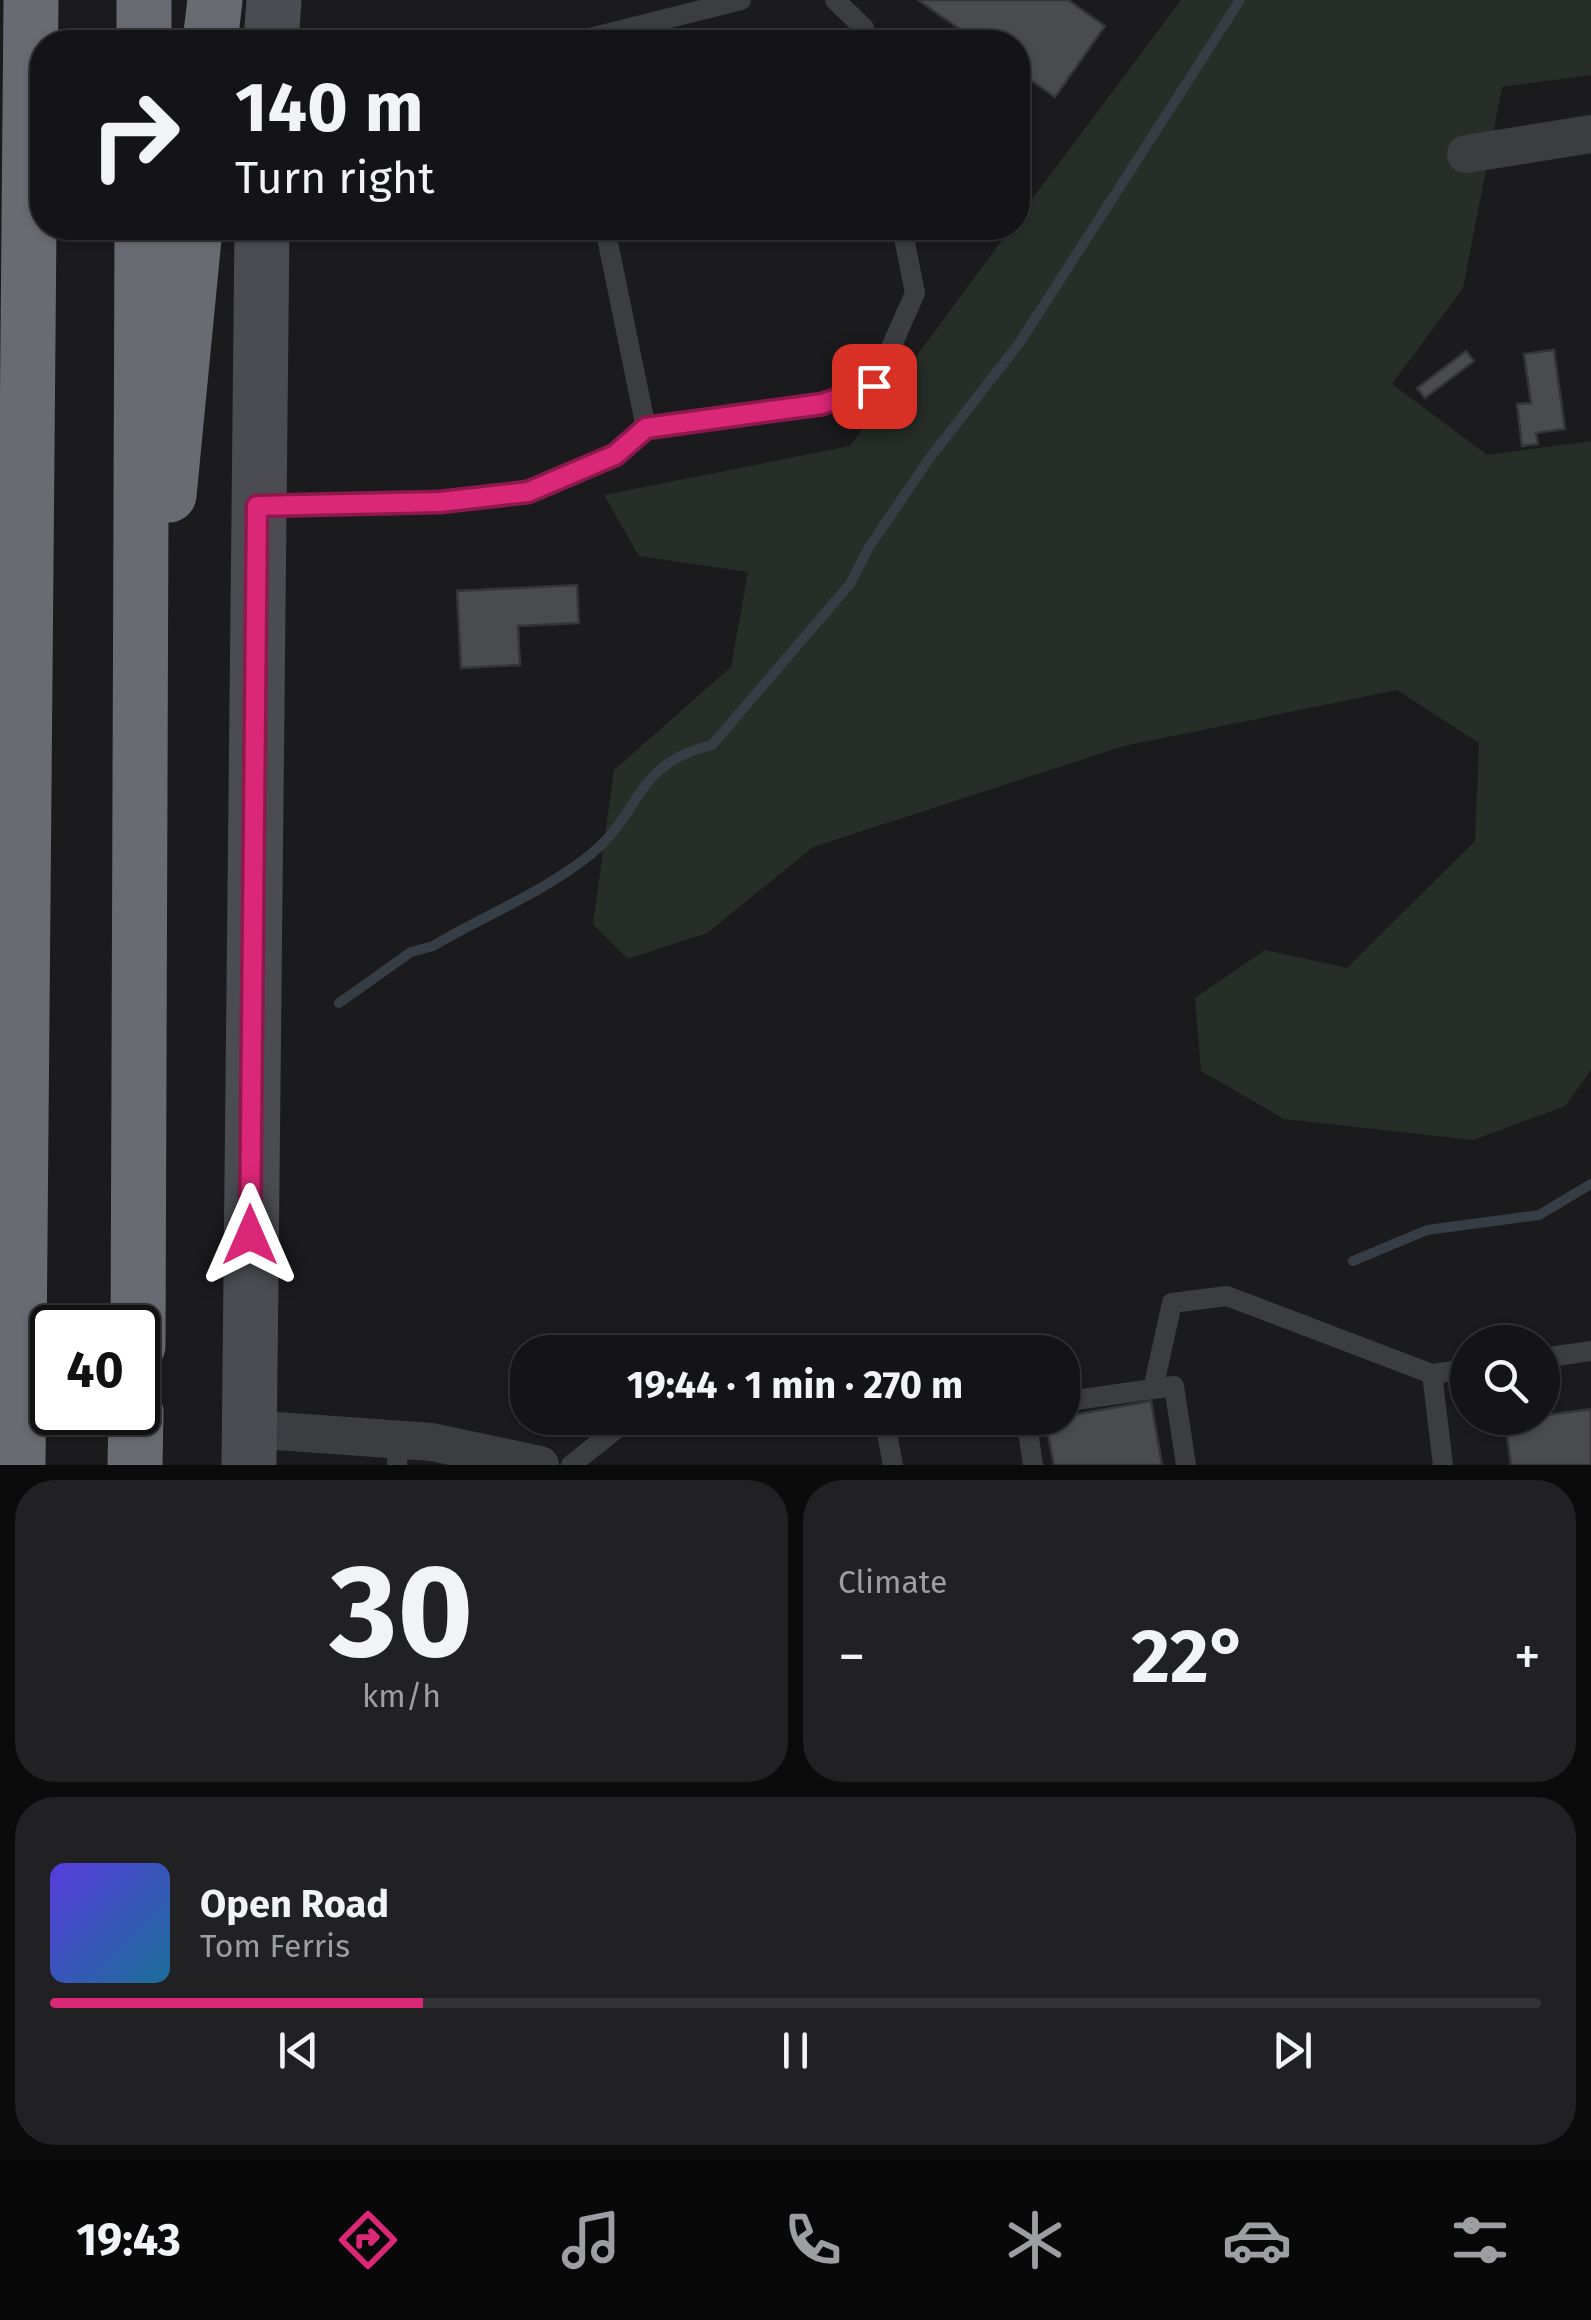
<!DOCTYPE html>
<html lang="en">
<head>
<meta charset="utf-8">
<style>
  :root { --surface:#141416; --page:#212123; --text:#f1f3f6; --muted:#9d9ea1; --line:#333335; --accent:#db2777 }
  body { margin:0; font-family:"Fira Sans",sans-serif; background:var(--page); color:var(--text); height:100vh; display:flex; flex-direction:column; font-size:38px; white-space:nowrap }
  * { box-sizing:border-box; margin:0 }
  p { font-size:32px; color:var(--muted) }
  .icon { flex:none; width:55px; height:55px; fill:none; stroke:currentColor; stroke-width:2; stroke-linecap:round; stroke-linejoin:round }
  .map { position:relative; height:1465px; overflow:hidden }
  .panel { display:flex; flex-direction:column; gap:15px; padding:15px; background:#0b0b0c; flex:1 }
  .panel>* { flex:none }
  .guide { position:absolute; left:30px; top:30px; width:1000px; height:210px; border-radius:40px; box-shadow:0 2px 8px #0004,0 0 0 2px var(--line); background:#141416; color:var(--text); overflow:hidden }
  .controls { position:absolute; left:1450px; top:1325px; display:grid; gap:20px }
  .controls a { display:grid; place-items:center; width:110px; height:110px; border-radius:50%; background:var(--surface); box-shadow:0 2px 8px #0004,0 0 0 2px var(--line); font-size:50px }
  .speed { position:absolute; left:30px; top:1305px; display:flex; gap:20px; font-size:50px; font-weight:700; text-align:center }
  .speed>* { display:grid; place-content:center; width:130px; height:130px; border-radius:50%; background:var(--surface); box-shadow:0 2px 8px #0004,0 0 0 2px var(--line); line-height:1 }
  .speed .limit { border:5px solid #111; border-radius:15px; background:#fff; color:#111 }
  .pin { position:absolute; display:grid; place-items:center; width:85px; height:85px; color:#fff; margin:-42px; border-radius:20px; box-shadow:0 5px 15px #0006 }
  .me { position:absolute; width:110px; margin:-55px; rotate:0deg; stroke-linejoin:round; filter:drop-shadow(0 0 8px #0008) }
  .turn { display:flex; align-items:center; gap:35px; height:210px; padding:0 40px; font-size:45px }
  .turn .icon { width:130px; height:130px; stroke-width:2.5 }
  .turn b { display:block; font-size:70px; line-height:85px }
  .big { font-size:75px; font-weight:700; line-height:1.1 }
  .panel .tile { flex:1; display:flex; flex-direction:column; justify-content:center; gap:15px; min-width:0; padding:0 35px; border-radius:40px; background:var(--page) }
  .panel .dial { align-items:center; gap:0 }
  .dial b { font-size:130px; line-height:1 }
  .song { display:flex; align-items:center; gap:30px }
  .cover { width:120px; height:120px; border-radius:15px; background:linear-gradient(135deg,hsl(250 70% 55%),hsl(200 70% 35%)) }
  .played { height:10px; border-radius:5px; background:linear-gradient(90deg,var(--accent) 25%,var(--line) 25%) }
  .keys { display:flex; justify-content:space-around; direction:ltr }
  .heat { display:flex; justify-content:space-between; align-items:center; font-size:55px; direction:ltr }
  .panel .tiles { flex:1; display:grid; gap:15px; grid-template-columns:1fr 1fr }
  .tile:last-child { grid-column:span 2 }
  .trip { position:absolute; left:510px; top:1335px; width:570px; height:100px; border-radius:40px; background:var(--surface); box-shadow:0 2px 8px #0004,0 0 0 2px var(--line); font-weight:700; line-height:100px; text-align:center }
  .dock { display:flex; height:160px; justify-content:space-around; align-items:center; background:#080809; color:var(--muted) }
  .dock .icon { width:70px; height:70px }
  .dock .selected { color:var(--accent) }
  .dock b { font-size:45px; color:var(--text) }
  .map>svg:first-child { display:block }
</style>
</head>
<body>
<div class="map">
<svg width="1591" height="1465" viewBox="0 0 1591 1465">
  <rect width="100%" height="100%" fill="#1b1b1d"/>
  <path fill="#272e28" d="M 1181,0 L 1591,0 L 1591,75 L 1502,87 L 1463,288 L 1392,384 L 1487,455 L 1591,441 L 1591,1070 L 1565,1106 L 1473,1140 L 1284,1119 L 1201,1071 L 1195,998 L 1265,950 L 1347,968 L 1475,841 L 1479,743 L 1397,690 L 1124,746 L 813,847 L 707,933 L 628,959 L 593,924 L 614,770 L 731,667 L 748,572 L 639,556 L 604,495 L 850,446 L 1011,228 L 1018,228 L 1018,218 Z"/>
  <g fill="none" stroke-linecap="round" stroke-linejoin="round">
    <path stroke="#363d45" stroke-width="10" d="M 339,1003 L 411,952 L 433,946 C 482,917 541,893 586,858 C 644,814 631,764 712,745 L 850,584 L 869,547 L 929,459 L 1020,342 L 1240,0
      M 1353,1261 L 1427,1230 L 1539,1215 L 1591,1184"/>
  </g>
  <path fill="#4a4b4f" stroke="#353539" stroke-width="2.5" d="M 918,0 L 1068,0 L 1105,26 L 1055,97 L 1018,71 L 1018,42 L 978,42 Z
    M 1554,350 L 1565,429 L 1536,433 L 1538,444 L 1522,446 L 1517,404 L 1531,403 L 1524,354 Z
    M 1466,351 L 1474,361 L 1425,398 L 1417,388 Z
    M 577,585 L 579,623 L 518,626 L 520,665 L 461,668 L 457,591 Z
    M 1151,1401 L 1162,1465 L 1054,1465 L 1045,1420 Z
    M 1591,1409 L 1591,1465 L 1511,1465 L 1505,1421 Z"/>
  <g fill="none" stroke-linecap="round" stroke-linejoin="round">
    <path stroke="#3c3d41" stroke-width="20" d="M 835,0 L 864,28 L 866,42
      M 574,42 L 741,0
      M 605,228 L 646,428 L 822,404 L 874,386 L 915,293 L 902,228
      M 259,506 C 389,503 543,521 646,428
      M 1542,1358 L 1591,1351
      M 1153,1389 L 1172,1303 L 1227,1296 L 1432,1374
      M 1062,1402 L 1174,1386 L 1186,1465
      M 884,1418 L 893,1465
      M 1026,1418 L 1033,1465
      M 397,1465 L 398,1440
      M 571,1465 L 630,1418
      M 1443,1465 L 1432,1374 L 1468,1369"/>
    <path stroke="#3c3d41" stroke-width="38" d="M 1466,154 L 1591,134
      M 249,1429 L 432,1442 L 540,1465"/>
    <path stroke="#4a4c51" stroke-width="55" d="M 271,42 L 274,0
      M 249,1465 L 262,228"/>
    <path stroke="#696b72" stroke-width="55" d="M 144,42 L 144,0
      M 210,42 L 215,0
      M 169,495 L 195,228
      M 138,1346 L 142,228
      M 18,1465 L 31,0
      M 135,1465 L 136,1412"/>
  </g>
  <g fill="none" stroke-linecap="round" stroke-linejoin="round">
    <defs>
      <path id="route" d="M 250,1235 L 257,506 L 440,502 L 528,492 L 615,455 L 646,428 L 822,404 L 874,386"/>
    </defs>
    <use href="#route" stroke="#8e194d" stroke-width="25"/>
    <use href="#route" stroke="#db2777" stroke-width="18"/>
  </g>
</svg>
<div class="controls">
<a><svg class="icon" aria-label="search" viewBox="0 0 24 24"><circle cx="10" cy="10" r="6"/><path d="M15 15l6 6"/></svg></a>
</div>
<div class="speed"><div class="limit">40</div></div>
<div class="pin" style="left:874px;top:386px;background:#d93025"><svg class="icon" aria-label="arrive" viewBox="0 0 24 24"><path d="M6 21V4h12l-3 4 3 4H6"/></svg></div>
<svg class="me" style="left:250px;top:1235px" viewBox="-20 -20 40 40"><path d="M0-17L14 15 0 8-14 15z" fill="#db2777" stroke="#fff" stroke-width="4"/></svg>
<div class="trip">19:44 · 1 min · 270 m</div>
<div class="guide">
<div class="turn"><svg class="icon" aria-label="right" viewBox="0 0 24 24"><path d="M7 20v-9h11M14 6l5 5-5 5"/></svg><div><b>140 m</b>Turn right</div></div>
</div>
</div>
<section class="panel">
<div class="tiles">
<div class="tile dial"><b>30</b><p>km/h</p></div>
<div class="tile"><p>Climate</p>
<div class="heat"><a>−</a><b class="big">22°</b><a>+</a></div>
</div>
<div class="tile">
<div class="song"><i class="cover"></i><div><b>Open Road</b><p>Tom Ferris</p></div></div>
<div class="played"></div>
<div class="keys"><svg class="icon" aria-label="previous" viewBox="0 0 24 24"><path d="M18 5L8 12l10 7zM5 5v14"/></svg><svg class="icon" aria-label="pause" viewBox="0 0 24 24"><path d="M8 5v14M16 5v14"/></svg><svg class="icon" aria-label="next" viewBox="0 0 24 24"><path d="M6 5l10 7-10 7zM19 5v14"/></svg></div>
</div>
</div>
</section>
<nav class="dock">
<b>19:43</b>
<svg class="icon selected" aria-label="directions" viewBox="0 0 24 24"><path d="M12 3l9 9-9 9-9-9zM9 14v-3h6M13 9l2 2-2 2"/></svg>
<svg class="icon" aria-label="music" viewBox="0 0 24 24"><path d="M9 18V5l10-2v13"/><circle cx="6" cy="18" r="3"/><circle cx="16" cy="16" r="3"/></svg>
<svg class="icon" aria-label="phone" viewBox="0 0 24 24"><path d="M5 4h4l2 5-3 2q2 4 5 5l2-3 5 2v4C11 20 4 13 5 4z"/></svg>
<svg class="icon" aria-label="climate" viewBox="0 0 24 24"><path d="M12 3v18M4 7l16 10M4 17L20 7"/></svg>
<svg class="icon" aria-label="car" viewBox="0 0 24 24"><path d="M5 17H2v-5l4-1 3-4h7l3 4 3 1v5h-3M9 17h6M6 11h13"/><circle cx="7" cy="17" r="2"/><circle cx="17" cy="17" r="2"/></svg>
<svg class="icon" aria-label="filters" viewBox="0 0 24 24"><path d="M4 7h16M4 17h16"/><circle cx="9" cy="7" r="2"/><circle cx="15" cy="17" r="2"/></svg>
</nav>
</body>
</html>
